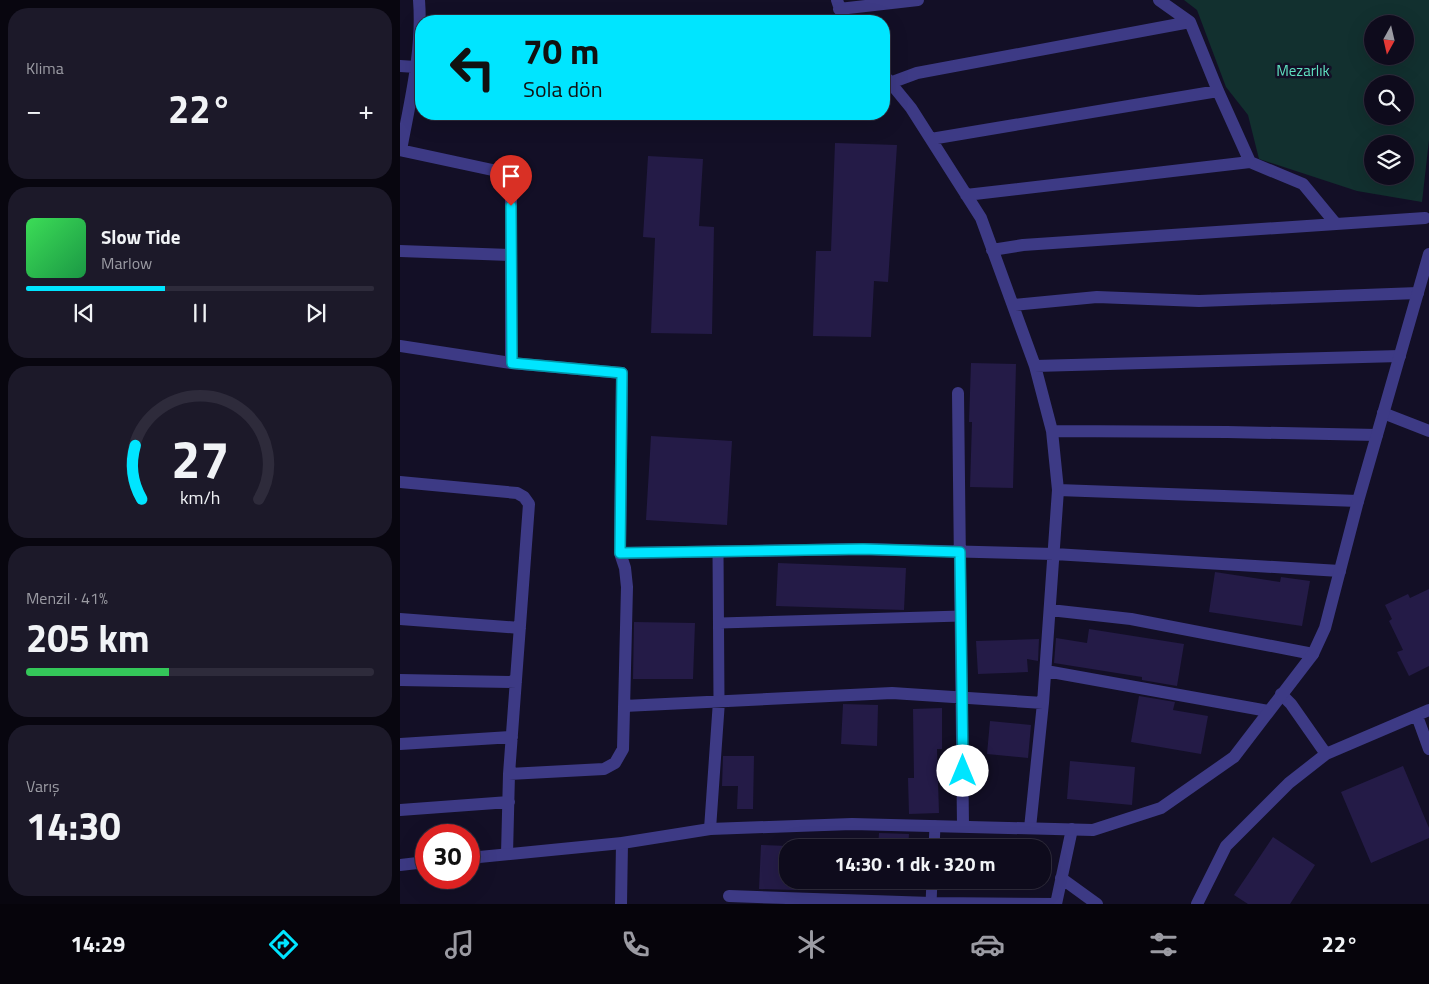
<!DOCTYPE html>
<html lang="tr">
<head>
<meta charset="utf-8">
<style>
  :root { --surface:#0e0b1c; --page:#1c1929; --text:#f1f3f6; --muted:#9b9ba3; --line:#2e2b3b; --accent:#00e5ff }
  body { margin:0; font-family:"Titillium Web",sans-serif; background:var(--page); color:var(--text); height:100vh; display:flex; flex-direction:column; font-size:19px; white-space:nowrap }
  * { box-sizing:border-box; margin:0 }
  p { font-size:16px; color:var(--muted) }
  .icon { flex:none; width:28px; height:28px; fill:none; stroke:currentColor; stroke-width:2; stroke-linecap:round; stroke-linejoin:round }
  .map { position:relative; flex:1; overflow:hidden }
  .sheet { display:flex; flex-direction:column; gap:8px; padding:8px; background:#08060f; width:400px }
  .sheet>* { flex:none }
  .guide { position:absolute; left:15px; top:15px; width:475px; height:105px; border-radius:20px; box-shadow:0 5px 20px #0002,0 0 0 1px var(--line); background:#00e5ff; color:#111; overflow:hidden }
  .needle { width:32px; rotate:188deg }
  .buttons { position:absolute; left:964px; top:15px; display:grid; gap:10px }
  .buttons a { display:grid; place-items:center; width:50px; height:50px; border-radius:50%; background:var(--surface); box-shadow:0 5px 20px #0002,0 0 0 1px var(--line); font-size:25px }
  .speed { position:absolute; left:15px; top:824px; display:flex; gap:10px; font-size:25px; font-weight:700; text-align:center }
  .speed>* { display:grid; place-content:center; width:65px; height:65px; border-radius:50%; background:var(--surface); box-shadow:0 5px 20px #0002,0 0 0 1px var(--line); line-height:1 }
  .speed .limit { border:8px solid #d22; background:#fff; color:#111 }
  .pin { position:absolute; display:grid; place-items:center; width:42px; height:42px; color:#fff; margin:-51px -21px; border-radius:50% 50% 50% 0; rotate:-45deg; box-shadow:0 0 5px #0007 }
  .pin .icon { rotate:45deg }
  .me { position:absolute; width:55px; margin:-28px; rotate:0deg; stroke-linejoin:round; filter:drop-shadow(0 0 4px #0008) }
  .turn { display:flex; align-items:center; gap:18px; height:105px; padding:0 25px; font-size:22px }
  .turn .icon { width:65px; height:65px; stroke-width:2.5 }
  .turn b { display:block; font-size:35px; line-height:42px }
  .big { font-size:38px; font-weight:700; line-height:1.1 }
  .sheet .widget { flex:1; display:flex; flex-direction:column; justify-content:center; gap:8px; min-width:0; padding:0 18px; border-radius:20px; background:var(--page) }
  .sheet .dial { align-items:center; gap:0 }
  .dial svg { height:130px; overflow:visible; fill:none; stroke:var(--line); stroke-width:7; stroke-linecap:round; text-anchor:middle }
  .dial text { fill:var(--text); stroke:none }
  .song { display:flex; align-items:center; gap:15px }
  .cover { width:60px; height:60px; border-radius:8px; background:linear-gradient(135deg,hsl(130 70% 55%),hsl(140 70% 35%)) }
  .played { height:5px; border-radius:2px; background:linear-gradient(90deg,var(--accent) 40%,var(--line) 40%) }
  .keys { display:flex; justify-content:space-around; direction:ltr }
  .heat { display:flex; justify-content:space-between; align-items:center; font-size:28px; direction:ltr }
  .charge { height:8px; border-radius:4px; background:linear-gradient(90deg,#34c759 41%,var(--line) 0) }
  .trip { position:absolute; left:379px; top:839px; width:272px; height:50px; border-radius:20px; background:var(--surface); box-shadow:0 5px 20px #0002,0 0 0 1px var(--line); font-weight:700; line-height:50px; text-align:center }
  .tab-bar { display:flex; height:80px; justify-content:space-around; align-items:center; background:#06040b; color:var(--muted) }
  .tab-bar .icon { width:35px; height:35px }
  .tab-bar .active { color:var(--accent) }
  .tab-bar b { font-size:22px; color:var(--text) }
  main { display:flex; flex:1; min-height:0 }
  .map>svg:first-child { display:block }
</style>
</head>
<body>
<main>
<section class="sheet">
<div class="widget"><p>Klima</p>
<div class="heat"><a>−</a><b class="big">22°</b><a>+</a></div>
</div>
<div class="widget">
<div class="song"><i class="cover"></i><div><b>Slow Tide</b><p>Marlow</p></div></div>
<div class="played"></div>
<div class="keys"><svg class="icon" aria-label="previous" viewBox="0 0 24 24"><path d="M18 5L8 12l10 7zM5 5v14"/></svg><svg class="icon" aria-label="pause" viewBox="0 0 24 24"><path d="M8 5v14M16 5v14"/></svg><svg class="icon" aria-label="next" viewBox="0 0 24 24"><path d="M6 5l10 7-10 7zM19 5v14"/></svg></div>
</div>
<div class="widget dial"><svg viewBox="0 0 100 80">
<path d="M14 69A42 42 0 1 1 86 69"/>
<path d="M14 69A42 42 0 0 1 10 36" stroke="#00e5ff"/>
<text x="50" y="56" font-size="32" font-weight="700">27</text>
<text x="50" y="72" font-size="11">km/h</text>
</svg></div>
<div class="widget"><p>Menzil · 41%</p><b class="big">205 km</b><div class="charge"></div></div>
<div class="widget"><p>Varış</p><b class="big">14:30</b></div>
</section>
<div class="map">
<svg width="1029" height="904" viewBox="0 0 1029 904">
  <rect width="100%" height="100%" fill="#130f26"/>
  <path fill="#12302f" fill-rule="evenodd" d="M 784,0 L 1029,0 L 1029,140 L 1022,202 L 957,191 L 859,159 L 848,115 L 826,87 L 797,10 ZM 972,24 L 1005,24 L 1005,56 L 972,56 ZM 972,84 L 1005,84 L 1005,116 L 972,116 ZM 972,144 L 1005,144 L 1005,176 L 972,176 Z"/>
  <path fill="#241b47" d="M 435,143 L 497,145 L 488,282 L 474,281 L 471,337 L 413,336 L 416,251 L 431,251 Z
    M 248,156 L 303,159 L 299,226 L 314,227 L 312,334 L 251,333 L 255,238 L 243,237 Z
    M 571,363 L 616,364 L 613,488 L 570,487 L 572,422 L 569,422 Z
    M 251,436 L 332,441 L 327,525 L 246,520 Z
    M 378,563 L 506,568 L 504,610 L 376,606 Z
    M 815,572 L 880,582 L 881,577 L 910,581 L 902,626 L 809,612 Z
    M 1029,589 L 1029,666 L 1009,676 L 997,652 L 1003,650 L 989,621 L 992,619 L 985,605 L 1008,594 L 1010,598 Z
    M 234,622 L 295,623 L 293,679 L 233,679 Z
    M 689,629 L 784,644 L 777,686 L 742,680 L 742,677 L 654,663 L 656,638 L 687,643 Z
    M 639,639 L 638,661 L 627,659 L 628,672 L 578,674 L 576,641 Z
    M 739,696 L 775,702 L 773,710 L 808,716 L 801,754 L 731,742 Z
    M 443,704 L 478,705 L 477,746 L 441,744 Z
    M 542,708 L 542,749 L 537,749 L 539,813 L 509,814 L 508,778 L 514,778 L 513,709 Z
    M 590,721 L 631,725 L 628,758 L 587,754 Z
    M 323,756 L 354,756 L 353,809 L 337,809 L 338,786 L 322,786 Z
    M 670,761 L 735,767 L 732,805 L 667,799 Z
    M 1003,766 L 1029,828 L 1029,838 L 971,863 L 941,792 Z
    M 479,833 L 509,834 L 508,848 L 478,848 Z
    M 873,837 L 915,865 L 890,904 L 848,904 L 834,895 Z
    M 361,845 L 388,846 L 388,880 L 397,880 L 396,890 L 359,889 Z"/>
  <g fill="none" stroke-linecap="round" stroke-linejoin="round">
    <path stroke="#3d3a85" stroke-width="11" d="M 318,551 L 319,701
      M 320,623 L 561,616
      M 534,848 L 535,826
      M 531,904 L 532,880"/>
    <path stroke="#3d3a85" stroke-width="12" d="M 437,0 L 444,21
      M 759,0 L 790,22 L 818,91 L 850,162 L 903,184 L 936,224
      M 439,9 L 518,0
      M 0,66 L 16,67
      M 484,75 L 511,108 L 581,218 L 635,366 L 652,431 L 658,490 L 643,703 L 630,828
      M 490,83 L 517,73 L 790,22
      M 531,139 L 818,91
      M 0,150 L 111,174 L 111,363
      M 1,150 C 10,101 23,50 19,0
      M 566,195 L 850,162
      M 592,250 L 623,245 L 1025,218
      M 0,251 L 111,255
      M 613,305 L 697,297 L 799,301 L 1018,293
      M 0,346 L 111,363 L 222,373 L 220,553 L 225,568 L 227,587 L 223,749 L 215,763 L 204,769 L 109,774
      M 635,366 L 1000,356
      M 558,393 L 563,826
      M 983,413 L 1029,431
      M 652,431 L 827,432 L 977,435
      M 0,482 L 117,493 L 124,497 L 129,504 L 109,774 L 107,854
      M 658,490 L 958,501
      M 220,553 L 463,549 L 654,554 L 940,571
      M 650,610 L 731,619 L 913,654
      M 0,619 L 120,628
      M 646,671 L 868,711
      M 0,680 L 116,682
      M 881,694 L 891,704 L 926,754
      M 224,706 L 492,693 L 643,703
      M 1017,716 L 1029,749
      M 0,744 L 112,737
      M 0,810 L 109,802
      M 310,829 L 319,701
      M 661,878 L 697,904
      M 329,896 L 531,903 L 656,904
      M 221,904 L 222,843
      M 656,904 L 672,829
      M 797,904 L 826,846 L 889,783 L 926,754 L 1029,710"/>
    <path stroke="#3d3a85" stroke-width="12" d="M 69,858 L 222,843 L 310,829 L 452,824 L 693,830 L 761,808 L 834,757 L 913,654 L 925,628 L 958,501 L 1029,254
      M 0,865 L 26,862"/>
  </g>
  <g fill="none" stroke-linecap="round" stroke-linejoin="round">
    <defs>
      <path id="route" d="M 111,206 L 112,363 L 222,373 L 220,553 L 463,549 L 560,552 L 563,771"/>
    </defs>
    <use href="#route" stroke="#0095a6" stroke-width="12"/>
    <use href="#route" stroke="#00e5ff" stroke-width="9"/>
  </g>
  <g text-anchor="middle" stroke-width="5" stroke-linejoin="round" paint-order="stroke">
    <g font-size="15" fill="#5fe0c0" stroke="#130f26">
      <text x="903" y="76">Mezarlık</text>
    </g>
  </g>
</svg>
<div class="buttons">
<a><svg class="needle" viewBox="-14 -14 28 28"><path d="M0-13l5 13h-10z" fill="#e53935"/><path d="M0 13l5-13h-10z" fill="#9b9ba3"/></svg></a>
<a><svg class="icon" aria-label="search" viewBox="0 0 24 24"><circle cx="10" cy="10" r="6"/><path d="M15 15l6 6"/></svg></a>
<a><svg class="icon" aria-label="layers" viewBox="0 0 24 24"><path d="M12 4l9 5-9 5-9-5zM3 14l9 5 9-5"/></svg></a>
</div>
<div class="speed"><div class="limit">30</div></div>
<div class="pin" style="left:111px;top:206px;background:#d93025"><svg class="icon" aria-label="arrive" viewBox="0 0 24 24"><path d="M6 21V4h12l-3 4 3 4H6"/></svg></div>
<svg class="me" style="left:563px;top:771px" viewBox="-20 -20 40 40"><circle r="19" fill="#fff"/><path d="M0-13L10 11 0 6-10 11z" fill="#00e5ff"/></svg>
<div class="trip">14:30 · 1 dk · 320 m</div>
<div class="guide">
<div class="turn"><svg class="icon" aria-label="left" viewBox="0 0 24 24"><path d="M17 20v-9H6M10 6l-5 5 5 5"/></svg><div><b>70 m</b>Sola dön</div></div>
</div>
</div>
</main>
<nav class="tab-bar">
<b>14:29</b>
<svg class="icon active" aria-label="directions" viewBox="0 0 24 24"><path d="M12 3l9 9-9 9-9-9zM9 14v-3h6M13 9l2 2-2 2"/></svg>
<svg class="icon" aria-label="music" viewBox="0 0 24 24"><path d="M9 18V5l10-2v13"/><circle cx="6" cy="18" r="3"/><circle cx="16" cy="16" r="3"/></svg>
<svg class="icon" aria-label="phone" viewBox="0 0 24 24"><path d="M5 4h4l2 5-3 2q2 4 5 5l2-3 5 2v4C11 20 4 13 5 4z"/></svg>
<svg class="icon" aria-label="climate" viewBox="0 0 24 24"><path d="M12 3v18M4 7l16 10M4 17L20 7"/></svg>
<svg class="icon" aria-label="car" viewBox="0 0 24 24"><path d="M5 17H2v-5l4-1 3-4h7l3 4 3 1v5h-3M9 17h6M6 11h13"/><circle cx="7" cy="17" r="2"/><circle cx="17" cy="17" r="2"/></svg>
<svg class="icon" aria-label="filters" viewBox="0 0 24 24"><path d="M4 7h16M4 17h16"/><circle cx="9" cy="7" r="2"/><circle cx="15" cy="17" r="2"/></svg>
<b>22°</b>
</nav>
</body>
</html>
